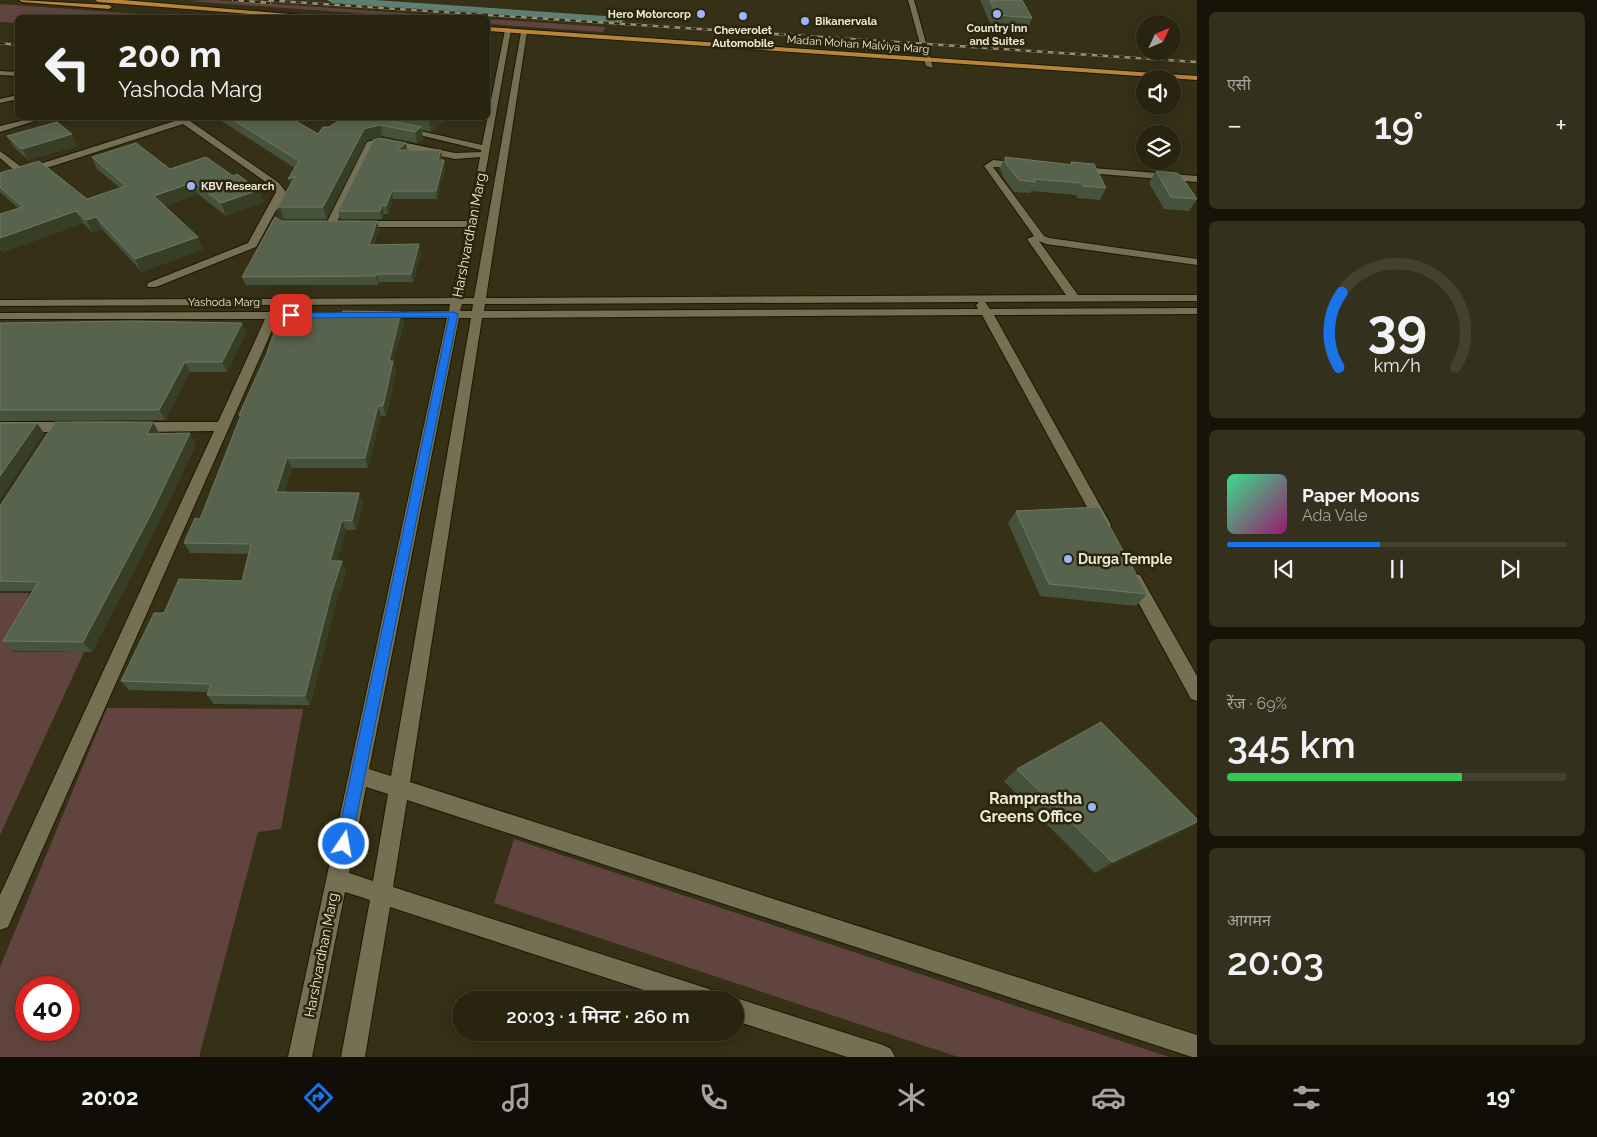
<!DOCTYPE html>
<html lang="hi">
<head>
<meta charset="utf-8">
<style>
  :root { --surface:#282410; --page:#34301e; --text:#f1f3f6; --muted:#a5a49f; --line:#444130; --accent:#1a73e8 }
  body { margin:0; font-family:Raleway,"Noto Sans Devanagari",sans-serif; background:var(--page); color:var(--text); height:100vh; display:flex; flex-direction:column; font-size:19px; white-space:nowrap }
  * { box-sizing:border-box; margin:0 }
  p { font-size:16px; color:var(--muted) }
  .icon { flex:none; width:28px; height:28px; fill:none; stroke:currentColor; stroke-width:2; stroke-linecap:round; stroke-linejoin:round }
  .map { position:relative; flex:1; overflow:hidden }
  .drawer { display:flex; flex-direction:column; gap:12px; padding:12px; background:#161409; width:400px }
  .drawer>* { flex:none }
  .banner { position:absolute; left:15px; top:15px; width:475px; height:105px; border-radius:8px; box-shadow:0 2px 12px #0003,0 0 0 1px var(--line); background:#282410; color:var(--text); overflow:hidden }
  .needle { width:32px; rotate:46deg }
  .fabs { position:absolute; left:1136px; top:15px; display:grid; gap:10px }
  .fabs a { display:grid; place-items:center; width:45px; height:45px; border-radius:50%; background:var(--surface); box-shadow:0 2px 12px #0003,0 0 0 1px var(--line); font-size:25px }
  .speed { position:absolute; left:15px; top:976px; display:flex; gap:10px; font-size:25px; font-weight:700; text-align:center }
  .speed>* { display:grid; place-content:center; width:65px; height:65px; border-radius:50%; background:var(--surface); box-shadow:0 2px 12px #0003,0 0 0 1px var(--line); line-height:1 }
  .speed .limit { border:8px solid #d22; background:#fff; color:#111 }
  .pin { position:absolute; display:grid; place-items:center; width:42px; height:42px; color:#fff; margin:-21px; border-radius:10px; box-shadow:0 2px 8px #0006 }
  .me { position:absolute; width:55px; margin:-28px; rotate:12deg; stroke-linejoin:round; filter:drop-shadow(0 0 4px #0008) }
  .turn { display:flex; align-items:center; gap:18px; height:105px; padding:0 20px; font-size:22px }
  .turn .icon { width:65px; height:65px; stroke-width:2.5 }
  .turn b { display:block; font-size:35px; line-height:42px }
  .big { font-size:38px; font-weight:600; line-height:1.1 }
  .drawer .tile { flex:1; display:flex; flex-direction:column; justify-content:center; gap:8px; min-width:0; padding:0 18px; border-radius:8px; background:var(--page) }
  .drawer .dial { align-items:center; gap:0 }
  .dial svg { height:130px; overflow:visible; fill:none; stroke:var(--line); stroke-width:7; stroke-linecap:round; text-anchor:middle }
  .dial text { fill:var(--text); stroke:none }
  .song { display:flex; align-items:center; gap:15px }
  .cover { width:60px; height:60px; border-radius:8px; background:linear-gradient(135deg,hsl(150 70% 55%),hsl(320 70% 35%)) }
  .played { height:5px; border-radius:2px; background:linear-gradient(90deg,var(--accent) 45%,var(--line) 45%) }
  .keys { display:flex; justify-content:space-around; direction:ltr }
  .heat { display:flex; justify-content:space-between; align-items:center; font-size:28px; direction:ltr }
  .charge { height:8px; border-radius:4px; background:linear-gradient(90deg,#34c759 69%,var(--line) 0) }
  .trip { position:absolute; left:452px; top:991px; width:292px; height:50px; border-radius:25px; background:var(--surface); box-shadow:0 2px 12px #0003,0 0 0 1px var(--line); font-weight:600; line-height:50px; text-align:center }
  .dock { display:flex; height:80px; justify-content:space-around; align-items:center; background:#100e06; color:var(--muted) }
  .dock .icon { width:35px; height:35px }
  .dock .on { color:var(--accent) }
  .dock b { font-size:22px; color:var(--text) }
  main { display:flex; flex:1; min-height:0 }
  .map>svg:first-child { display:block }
</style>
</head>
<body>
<main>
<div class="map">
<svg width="1197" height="1057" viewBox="0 0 1197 1057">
  <rect width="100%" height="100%" fill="#353016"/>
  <path fill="#61443f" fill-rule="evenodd" d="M 216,0 L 463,17 L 410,17 L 187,1 Z
    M 0,4 L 182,17 L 18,18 L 17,23 L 0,22 Z
    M 488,19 L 605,27 L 603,32 L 488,24 Z
    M 0,593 L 29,593 L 13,652 L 84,652 L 0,835 Z
    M 107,708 L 303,709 L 281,829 L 258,832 L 199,1057 L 0,1057 L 0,967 ZM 26,988 L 69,988 L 69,1030 L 26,1030 Z
    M 514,839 L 1169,1057 L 958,1057 L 494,903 Z"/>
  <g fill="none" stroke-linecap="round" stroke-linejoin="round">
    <path fill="#5e7f71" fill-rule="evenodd" d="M 327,0 L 375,0 L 620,17 L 625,20 L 620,23 L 332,3 Z"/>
    <defs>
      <path id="minor" d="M 908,0 L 914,0 L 933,68 L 926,66 Z
        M 508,28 L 511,30 L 463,298 L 474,298 L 521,32 L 524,30 L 527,32 L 486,298 L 1066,295 L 1027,239 L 1034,236 L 984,166 L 993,160 L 1024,163 L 1024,167 L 1021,168 L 993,167 L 1044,236 L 1049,238 L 1197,259 L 1197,265 L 1046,244 L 1039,241 L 1078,295 L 1197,295 L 1197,301 L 985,302 L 990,309 L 1197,308 L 1197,314 L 994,315 L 1111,525 L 1109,529 L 1104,531 L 1099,529 L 982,315 L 482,318 L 410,782 L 1197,1035 L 1197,1057 L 1192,1057 L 407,800 L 393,887 L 709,989 L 717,992 L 720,1000 L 674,1000 L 390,907 L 365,1057 L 341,1057 L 370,900 L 345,892 L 312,1057 L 288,1057 L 447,318 L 381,318 L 375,315 L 381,312 L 449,311 L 450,304 L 278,305 L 282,308 L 280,312 L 298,312 L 304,315 L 298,318 L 277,319 L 8,927 L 0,930 L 0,895 L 214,431 L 136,432 L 131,430 L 129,427 L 131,424 L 136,422 L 218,422 L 265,319 L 0,319 L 0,313 L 269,312 L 273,305 L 0,306 L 0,300 L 452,298 L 467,227 L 358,227 L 353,224 L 358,221 L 468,221 L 480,157 L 455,159 L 382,144 L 373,146 L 336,224 L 331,227 L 326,224 L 367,142 L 382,138 L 455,153 L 481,152 L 481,150 L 399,130 L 403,127 L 482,145 L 505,30 ZM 979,302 L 976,305 L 978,309 L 484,311 L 485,304 ZM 462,304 L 473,304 L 472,311 L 460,311 ZM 459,318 L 471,318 L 391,776 L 369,769 ZM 366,787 L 388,794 L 373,881 L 349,873 Z
        M 0,71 L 18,72 L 18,76 L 0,75 Z
        M 18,95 L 18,99 L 0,103 L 0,99 Z
        M 33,118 L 44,118 L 0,132 L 0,126 Z
        M 184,118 L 193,118 L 190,121 L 279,183 L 286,192 L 256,247 L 156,287 L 148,287 L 147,285 L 148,283 L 248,243 L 276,192 L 273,187 L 183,124 L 0,183 L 0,177 L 16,172 L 0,158 L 0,151 L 24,169 Z
        M 1079,167 L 1197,176 L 1197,182 L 1076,172 L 1076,168 Z
        M 0,422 L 71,422 L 76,424 L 78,427 L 76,430 L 71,432 L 0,432 Z
        M 1134,574 L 1140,575 L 1197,676 L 1197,701 L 1191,699 L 1126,580 L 1128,575 Z
        M 736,998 L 883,1045 L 891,1049 L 895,1057 L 847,1057 L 736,1021 L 736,1000 L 730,1000 Z"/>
      <path id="major" d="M 19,0 L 109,5 L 112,7 L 109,9 L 22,2 Z
        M 95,0 L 123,0 L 337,18 L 302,18 L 98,2 Z
        M 488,27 L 1197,76 L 1197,80 L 488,31 Z"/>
    </defs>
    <use href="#minor" stroke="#1d1800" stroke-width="2"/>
    <use href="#major" stroke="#1d1800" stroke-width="2"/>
    <use href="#minor" fill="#757053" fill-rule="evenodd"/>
    <use href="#major" fill="#b8833b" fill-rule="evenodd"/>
    <defs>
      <path id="rail" d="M 233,0 L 270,3
        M 263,0 L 1197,62
        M 0,43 L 18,45"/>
    </defs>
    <use href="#rail" stroke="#94907b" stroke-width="2.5"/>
    <use href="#rail" stroke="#2b260b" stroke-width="2" stroke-dasharray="5.5" stroke-linecap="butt"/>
  </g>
  <path fill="#46533c" d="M 980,0 L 1022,0 L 1032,18 L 1027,31 L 992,28 Z
    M 219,118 L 291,118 L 318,134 L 343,118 L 449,118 L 431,132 L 422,130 L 423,139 L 417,143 L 382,136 L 367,140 L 327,219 L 284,219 L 281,221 L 379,229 L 374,245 L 421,253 L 413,282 L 379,282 L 378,285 L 246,285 L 242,277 L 280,220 L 276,209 L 290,186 L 295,168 L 220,120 Z
    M 7,136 L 78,146 L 28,160 L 14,147 Z
    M 407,150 L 441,150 L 442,160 L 444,160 L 445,168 L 437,199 L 393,199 L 388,214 L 384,214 L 382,219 L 340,219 L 338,211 Z
    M 92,157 L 170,169 L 264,202 L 226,216 L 198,194 L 165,206 L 203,249 L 142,272 L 102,229 L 93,233 L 83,223 L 3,252 L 0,249 L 0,214 L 18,208 L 0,192 L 0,173 L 87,199 L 120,188 L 97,169 Z
    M 1005,157 L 1070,164 L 1071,162 L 1106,188 L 1100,200 L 1077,198 L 1076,195 L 1031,191 L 1030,193 L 1014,192 L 1003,177 L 1000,168 Z
    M 1156,171 L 1197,199 L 1189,211 L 1164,209 L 1149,183 Z
    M 404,322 L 393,362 L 396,371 L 386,416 L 381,416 L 368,468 L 292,468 L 284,493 L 359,493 L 363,503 L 356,530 L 346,530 L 337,561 L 346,571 L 337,600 L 310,705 L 214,704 L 207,695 L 208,692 L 129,690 L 121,681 L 164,613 L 242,581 L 249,554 L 190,553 L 184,543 L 200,519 L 240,418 L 239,415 Z
    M 0,323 L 246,333 L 227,372 L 190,372 L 165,420 L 0,421 Z
    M 153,422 L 159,434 L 196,444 L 157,526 L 92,652 L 14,651 L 3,641 L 32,591 L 0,591 L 0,506 Z
    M 1016,511 L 1147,594 L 1136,606 L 1040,596 L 1008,523 Z
    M 1017,769 L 1179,833 L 1095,873 L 1004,781 Z"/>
  <path fill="#383e26" d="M 434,118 L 449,118 L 431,132 L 429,121 Z
    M 380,125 L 382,136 L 367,140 L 327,219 L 323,207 L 364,129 Z
    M 421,127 L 423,139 L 417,143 L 415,132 Z
    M 72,134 L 78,146 L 28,160 L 22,149 Z
    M 406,143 L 407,151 L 398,150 Z
    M 441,150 L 442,158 L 440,168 L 438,160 Z
    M 444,160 L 445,168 L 437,199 L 436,191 Z
    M 295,177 L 292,191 L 288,179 Z
    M 194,182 L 198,194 L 159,208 L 154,196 Z
    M 259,190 L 264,202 L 226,216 L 221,203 Z
    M 392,191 L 393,199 L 388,214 L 386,206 Z
    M 382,205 L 384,214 L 382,219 L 380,211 Z
    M 280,207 L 284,219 L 280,221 L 276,209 Z
    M 76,211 L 83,223 L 3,252 L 0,247 L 0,238 Z
    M 96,217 L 102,229 L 93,233 L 86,220 Z
    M 377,221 L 379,229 L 371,253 L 369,245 Z
    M 198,237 L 203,249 L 142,272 L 135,259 Z
    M 419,244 L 421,253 L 413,282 L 411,274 Z
    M 377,274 L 379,282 L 378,285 L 376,276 Z
    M 401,312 L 404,322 L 393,362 L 396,371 L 386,416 L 383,406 L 389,361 Z
    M 242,323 L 246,333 L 227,372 L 222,362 Z
    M 185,362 L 190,372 L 165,420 L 159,410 Z
    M 378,406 L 381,416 L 368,468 L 365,458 Z
    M 153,422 L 159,433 L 153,444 L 147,434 Z
    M 37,423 L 44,433 L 0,500 L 0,476 Z
    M 190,433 L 196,444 L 157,526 L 92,652 L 83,642 Z
    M 287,458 L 292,468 L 281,502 L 276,492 Z
    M 359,493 L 363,503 L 356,530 L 352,521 Z
    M 342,520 L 346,530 L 334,571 L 330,561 Z
    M 342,561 L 346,571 L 337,600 L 310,705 L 305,696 L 332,591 Z
    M 1197,822 L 1179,833 L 1095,873 L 1112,862 Z"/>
  <path fill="#58634d" stroke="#6f7863" d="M 990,0 L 1022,0 L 1032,18 L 997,15 Z
    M 230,118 L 291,118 L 318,134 L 323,127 L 329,127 L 343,118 L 378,118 L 421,127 L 415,132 L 380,125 L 364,129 L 323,207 L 280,207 L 276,209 L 295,177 L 288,179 L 299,161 Z
    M 412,118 L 434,118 L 429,121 Z
    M 57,122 L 72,134 L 22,149 L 7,136 Z
    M 380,138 L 406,143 L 398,150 L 441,150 L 438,160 L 444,160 L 436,191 L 392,191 L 386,206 L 382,205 L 380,211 L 338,211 L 373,140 Z
    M 136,143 L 170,169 L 206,157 L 233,176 L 237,174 L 259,190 L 221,203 L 194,182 L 154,196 L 198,237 L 135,259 L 96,217 L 86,220 L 76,211 L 0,238 L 0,214 L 23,207 L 0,187 L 0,173 L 39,161 L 87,199 L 126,186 L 92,157 Z
    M 1005,157 L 1072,165 L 1071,162 L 1094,164 L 1106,188 L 1083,186 L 1081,183 L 1034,179 L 1035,182 L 1019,180 L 1007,165 Z
    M 1156,171 L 1177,173 L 1182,177 L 1197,199 L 1171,197 Z
    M 275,217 L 281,221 L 377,221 L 369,245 L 419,244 L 411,274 L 377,274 L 376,276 L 242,277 Z
    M 343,311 L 401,312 L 389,361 L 393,361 L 383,406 L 378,406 L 365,458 L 287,458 L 276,492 L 359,493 L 352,521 L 342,520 L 330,561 L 342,561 L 332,591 L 305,696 L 207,695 L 211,684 L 121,681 L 154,613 L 164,613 L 179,579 L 242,581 L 251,544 L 184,543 L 195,518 L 200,519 L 241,415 L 239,415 L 267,353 L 280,315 L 342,314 Z
    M 132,321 L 242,323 L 222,362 L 185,362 L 159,410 L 0,410 L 0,323 Z
    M 55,422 L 153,422 L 147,434 L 190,433 L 150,516 L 83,642 L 3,641 L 38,582 L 0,581 L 0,506 Z
    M 0,423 L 37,423 L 0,476 Z
    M 1099,507 L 1147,594 L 1049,584 L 1016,511 Z
    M 1101,722 L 1197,819 L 1197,822 L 1112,862 L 1017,769 Z"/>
  <path fill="#1a73e8" stroke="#114b97" d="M 454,312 L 458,314 L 351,844 L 349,850 L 344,852 L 338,850 L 336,844 L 449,317 L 291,318 L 286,315 L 291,313 Z"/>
  <g fill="#9ab5fd" stroke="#2b260b" stroke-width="2">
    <circle cx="701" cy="14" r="5"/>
    <circle cx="997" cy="14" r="5"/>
    <circle cx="743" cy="16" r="5"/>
    <circle cx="805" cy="21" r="5"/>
    <circle cx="191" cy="186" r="5"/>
    <circle cx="1068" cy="559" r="5"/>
    <circle cx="1092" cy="807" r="5"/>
  </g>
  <g text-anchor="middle" stroke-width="5" stroke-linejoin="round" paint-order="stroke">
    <g font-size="11" font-weight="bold" fill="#ece9d9" stroke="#2b260b" text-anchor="start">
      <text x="691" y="18" text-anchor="end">Hero Motorcorp</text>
      <text x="815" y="25">Bikanervala</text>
      <text x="997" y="32" text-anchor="middle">Country Inn<tspan x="997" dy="13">and Suites</tspan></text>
      <text x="743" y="34" text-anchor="middle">Cheverolet<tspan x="743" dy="13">Automobile</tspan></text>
      <text x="201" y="190">KBV Research</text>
    </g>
    <g font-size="11" fill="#ece9d9" stroke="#2b260b">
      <text transform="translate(858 44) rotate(4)" y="4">Madan Mohan Malviya Marg</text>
      <text x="224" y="306">Yashoda Marg</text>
    </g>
    <g font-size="14" fill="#ece9d9" stroke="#2b260b">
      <text transform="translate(469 235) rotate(-79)" y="5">Harshvardhan Marg</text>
      <text transform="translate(321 955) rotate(-79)" y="5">Harshvardhan Marg</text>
    </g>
    <g font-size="14" font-weight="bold" fill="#ece9d9" stroke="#2b260b" text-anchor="start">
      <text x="1078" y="564">Durga Temple</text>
    </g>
    <g font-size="16" font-weight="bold" fill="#ece9d9" stroke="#2b260b" text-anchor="end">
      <text x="1082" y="804">Ramprastha<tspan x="1082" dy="18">Greens Office</tspan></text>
    </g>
  </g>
</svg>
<div class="fabs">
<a><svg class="needle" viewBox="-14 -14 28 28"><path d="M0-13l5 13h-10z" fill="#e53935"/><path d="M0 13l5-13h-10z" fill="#a5a49f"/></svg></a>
<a><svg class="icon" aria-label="sound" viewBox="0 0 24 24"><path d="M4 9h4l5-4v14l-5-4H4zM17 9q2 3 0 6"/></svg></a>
<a><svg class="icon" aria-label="layers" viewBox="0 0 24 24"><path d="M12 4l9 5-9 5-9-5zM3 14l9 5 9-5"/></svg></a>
</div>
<div class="speed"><div class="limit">40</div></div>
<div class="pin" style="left:291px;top:315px;background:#d93025"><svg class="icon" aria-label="arrive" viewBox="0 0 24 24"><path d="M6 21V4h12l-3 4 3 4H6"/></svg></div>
<svg class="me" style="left:344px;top:844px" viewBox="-20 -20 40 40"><circle r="17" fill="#1a73e8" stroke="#fff" stroke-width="3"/><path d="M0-11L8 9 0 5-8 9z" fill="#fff"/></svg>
<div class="trip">20:03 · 1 मिनट · 260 m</div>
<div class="banner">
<div class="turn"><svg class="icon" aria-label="left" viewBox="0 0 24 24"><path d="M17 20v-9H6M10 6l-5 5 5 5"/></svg><div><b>200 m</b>Yashoda Marg</div></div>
</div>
</div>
<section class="drawer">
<div class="tile"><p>एसी</p>
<div class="heat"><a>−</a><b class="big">19°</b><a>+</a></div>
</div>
<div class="tile dial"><svg viewBox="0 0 100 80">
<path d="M14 69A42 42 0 1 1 86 69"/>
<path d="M14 69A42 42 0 0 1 16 23" stroke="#1a73e8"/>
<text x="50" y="56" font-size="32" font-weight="700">39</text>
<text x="50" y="72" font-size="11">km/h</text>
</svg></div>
<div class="tile">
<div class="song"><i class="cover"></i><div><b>Paper Moons</b><p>Ada Vale</p></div></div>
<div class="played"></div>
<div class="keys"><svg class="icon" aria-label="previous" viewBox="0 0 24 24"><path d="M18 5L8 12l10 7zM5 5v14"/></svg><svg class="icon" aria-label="pause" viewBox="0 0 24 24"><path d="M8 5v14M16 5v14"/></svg><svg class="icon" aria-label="next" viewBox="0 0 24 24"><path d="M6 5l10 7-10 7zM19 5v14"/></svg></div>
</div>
<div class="tile"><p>रेंज · 69%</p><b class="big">345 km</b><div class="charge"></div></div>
<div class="tile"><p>आगमन</p><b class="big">20:03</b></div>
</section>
</main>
<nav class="dock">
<b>20:02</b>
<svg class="icon on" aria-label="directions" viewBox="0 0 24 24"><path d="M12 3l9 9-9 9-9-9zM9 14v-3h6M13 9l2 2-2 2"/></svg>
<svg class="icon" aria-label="music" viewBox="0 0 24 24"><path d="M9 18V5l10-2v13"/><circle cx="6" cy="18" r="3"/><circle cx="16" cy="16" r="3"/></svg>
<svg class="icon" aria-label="phone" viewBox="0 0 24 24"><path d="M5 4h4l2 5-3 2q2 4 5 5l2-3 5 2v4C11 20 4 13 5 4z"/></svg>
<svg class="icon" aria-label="climate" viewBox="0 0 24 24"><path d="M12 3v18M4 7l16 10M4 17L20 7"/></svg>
<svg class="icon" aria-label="car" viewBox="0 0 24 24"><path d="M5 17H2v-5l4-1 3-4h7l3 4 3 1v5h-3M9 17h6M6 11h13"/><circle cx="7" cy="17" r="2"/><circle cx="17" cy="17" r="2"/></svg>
<svg class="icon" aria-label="filters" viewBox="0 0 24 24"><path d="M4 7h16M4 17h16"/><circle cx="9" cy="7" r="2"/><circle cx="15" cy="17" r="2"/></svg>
<b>19°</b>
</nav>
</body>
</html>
